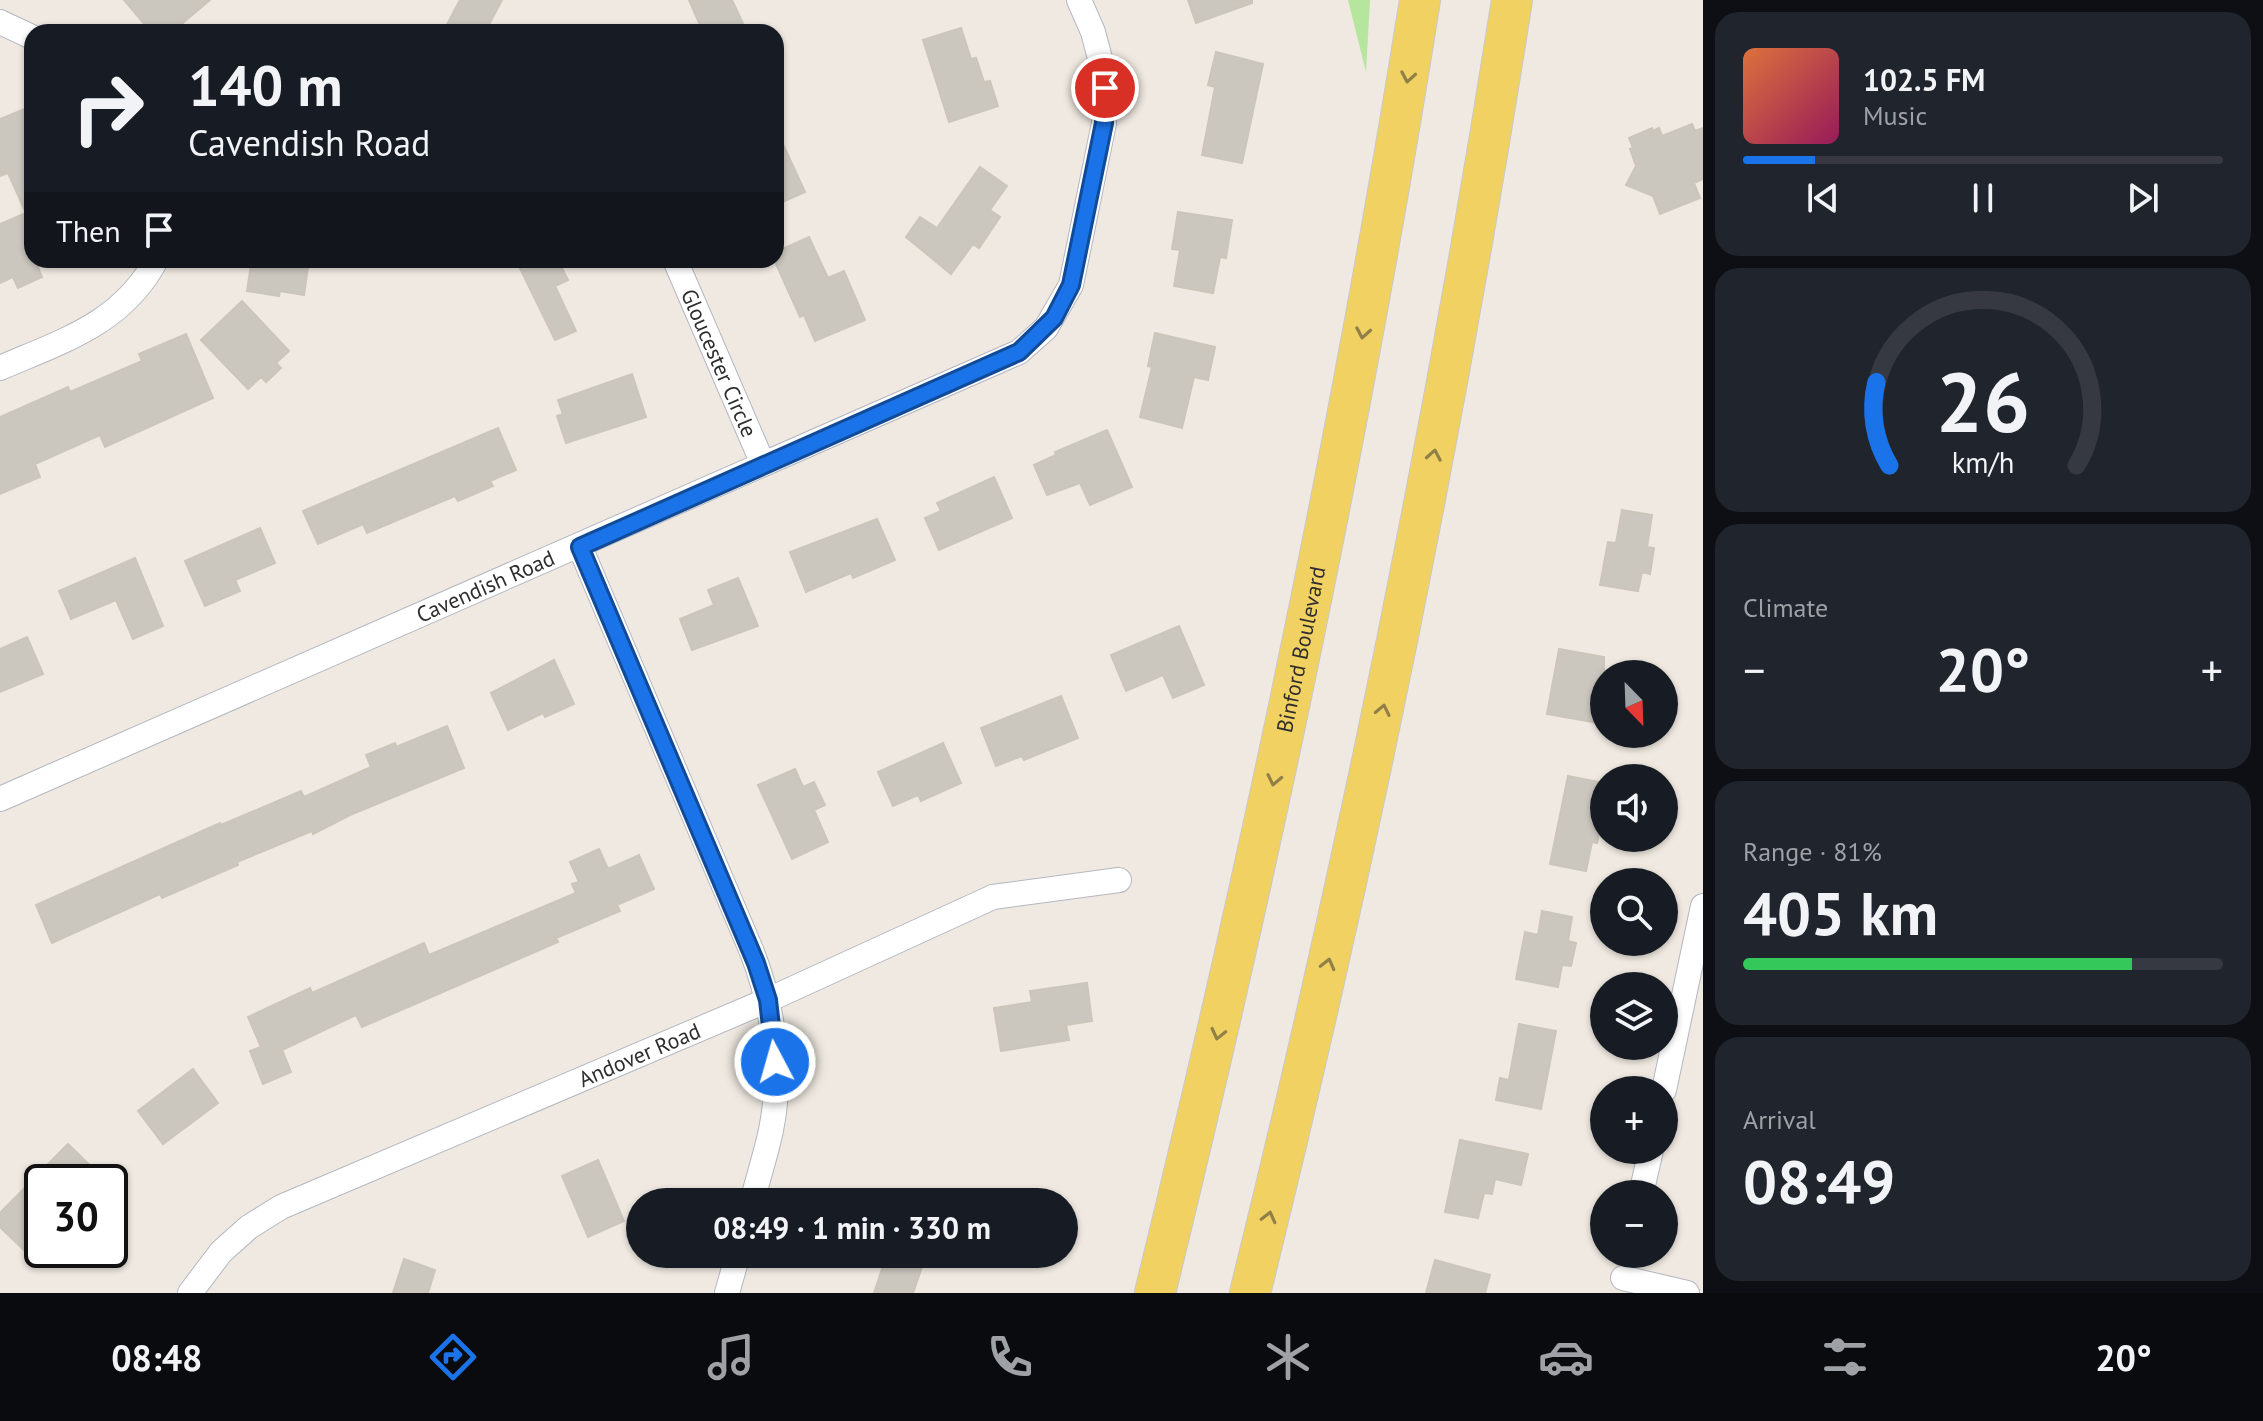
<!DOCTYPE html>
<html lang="en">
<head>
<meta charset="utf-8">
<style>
  :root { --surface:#171b24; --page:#20242c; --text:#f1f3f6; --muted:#9ea1a6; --line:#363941; --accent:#1a73e8 }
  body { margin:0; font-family:"PT Sans",sans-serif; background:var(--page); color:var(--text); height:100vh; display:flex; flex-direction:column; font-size:30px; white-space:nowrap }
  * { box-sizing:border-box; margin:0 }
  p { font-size:26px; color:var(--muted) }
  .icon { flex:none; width:44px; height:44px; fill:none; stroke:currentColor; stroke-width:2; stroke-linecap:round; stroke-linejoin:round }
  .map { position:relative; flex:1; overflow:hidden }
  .drawer { display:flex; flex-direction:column; gap:12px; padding:12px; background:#0d0f14; width:560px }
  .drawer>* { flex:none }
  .guide { position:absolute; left:24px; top:24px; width:760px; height:244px; border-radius:24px; box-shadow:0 2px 6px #0004; background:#171b24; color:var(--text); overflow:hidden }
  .needle { width:52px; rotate:157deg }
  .controls { position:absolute; left:1590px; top:660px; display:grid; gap:16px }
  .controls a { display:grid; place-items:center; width:88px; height:88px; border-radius:50%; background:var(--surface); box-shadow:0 2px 6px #0004; font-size:40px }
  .speed { position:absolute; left:24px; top:1164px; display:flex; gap:16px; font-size:40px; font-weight:700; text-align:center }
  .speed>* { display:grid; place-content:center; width:104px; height:104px; border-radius:50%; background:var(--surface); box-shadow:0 2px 6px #0004; line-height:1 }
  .speed .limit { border:4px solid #111; border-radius:12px; background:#fff; color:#111 }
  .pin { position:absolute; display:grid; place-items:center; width:68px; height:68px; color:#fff; margin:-34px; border:4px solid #fff; border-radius:50%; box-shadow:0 2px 8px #0007 }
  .me { position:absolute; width:88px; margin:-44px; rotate:354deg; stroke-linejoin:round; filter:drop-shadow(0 0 6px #0008) }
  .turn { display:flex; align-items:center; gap:28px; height:168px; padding:0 32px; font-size:36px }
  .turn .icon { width:104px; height:104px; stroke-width:2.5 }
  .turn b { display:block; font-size:56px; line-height:68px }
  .then { display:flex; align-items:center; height:76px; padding:0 32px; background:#0003; gap:16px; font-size:30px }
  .big { font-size:60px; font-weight:800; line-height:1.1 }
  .drawer .card { flex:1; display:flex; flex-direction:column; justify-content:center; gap:12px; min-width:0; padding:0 28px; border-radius:24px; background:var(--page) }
  .drawer .dial { align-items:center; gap:0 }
  .dial svg { height:208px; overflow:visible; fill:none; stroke:var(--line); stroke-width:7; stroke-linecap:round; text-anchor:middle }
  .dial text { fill:var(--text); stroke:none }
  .song { display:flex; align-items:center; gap:24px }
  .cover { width:96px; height:96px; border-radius:12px; background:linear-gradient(135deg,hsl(20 70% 55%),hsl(330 70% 35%)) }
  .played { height:8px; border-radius:4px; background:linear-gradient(90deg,var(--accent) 15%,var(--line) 15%) }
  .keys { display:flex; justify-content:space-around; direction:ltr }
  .heat { display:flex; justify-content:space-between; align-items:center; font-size:44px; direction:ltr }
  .charge { height:12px; border-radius:6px; background:linear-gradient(90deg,#34c759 81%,var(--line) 0) }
  .trip { position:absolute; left:626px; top:1188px; width:452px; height:80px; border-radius:40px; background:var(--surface); box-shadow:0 2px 6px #0004; font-weight:800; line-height:80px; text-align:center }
  .dock { display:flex; height:128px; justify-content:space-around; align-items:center; background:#090b0e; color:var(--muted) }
  .dock .icon { width:56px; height:56px }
  .dock .selected { color:var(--accent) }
  .dock b { font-size:36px; color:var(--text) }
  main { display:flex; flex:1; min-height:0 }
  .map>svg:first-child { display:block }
</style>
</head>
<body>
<main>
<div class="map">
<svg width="1703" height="1293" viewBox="0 0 1703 1293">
  <rect width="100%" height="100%" fill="#efe9e1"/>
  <path fill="#b6e59e" d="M 1348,0 L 1370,0 L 1366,72 Z"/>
  <path fill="#cbc7bf" stroke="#cbc5ba" stroke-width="2" d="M 124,0 L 210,0 L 172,32 L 151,32 Z
    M 460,0 L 502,0 L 485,32 L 443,32 Z
    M 689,0 L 732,0 L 747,32 L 703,32 Z
    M 1188,0 L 1252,0 L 1252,3 L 1196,23 Z
    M 961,28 L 971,59 L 976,58 L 984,82 L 990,81 L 998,106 L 949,122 L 923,40 Z
    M 1216,52 L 1263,64 L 1242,163 L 1202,155 L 1215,87 L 1208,85 Z
    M 32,106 L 32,260 L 35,260 L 42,277 L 18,288 L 13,277 L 0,283 L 0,224 L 26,213 L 8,173 L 0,176 L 0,119 Z
    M 1692,124 L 1695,131 L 1703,128 L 1703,179 L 1694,183 L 1700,198 L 1660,214 L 1653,196 L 1626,185 L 1636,166 L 1630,149 L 1633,148 L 1629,138 L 1652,128 L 1653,131 L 1659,128 L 1662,136 Z
    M 776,129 L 805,192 L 776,205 Z
    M 980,167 L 1007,186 L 990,210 L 1000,217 L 979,248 L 973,244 L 951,274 L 906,237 L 920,217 L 937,228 Z
    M 1178,212 L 1232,220 L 1226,258 L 1220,257 L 1213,293 L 1174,286 L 1180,250 L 1172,249 Z
    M 809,237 L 828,278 L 844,271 L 865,320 L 815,341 L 804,315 L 800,317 L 776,264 L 776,252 Z
    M 259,260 L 309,260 L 304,295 L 280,291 L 279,296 L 247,291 L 251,265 L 258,266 Z
    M 516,260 L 558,260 L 568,280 L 555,286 L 576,331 L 555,340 Z
    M 242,301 L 289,351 L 276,363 L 281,368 L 266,382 L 261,377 L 248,389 L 201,340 Z
    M 1155,333 L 1215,347 L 1208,380 L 1194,377 L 1182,428 L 1140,417 L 1152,367 L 1148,366 Z
    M 186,334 L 213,398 L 105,447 L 100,435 L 35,464 L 40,477 L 0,494 L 0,417 L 68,387 L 70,392 L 142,361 L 139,354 Z
    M 632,374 L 646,417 L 566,443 L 557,416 L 563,414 L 558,400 Z
    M 498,428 L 516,470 L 490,481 L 493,486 L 458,501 L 455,496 L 367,533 L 363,524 L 318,544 L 303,511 Z
    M 1107,430 L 1132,487 L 1090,505 L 1080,483 L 1047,495 L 1034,465 L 1056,455 L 1055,452 Z
    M 994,477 L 1012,518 L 939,550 L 925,518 L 941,511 L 937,503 Z
    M 1622,510 L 1652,515 L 1647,547 L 1654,548 L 1650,574 L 1642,572 L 1638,591 L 1600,585 L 1608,542 L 1616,543 Z
    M 877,519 L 895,560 L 853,578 L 851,573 L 806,592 L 790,552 Z
    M 260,528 L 275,563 L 235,580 L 240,591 L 205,606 L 185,561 Z
    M 135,558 L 163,626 L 133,639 L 116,600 L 71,619 L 59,591 Z
    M 738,578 L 758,626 L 692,650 L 680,619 L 714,605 L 708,590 Z
    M 1179,626 L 1204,685 L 1173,698 L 1163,675 L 1126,691 L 1111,655 Z
    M 27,637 L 43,674 L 0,692 L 0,649 Z
    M 1559,649 L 1604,657 L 1604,694 L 1598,693 L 1593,722 L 1547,714 Z
    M 554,660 L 574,704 L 545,717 L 543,713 L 508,730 L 491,693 Z
    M 1061,696 L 1078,738 L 1024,760 L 1022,756 L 996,766 L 981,728 Z
    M 447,726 L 464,768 L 350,815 L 313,834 L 312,831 L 237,862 L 238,865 L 162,898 L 160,894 L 52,943 L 36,905 L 220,823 L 221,825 L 301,791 L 304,797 L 371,767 L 366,755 L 395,743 L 396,747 Z
    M 943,743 L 961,783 L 921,801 L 918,795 L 893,806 L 878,772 Z
    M 795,769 L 803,787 L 814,782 L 825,805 L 814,810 L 828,842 L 792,859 L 758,785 Z
    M 1568,776 L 1604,783 L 1599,808 L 1604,809 L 1597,843 L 1592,842 L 1586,871 L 1550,864 Z
    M 599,849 L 608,869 L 639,855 L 654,889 L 617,905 L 620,911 L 556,938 L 558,942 L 362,1027 L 356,1015 L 282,1050 L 291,1072 L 263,1084 L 250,1051 L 261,1047 L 248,1017 L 310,988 L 312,993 L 424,943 L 429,955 L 576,893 L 572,884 L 579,882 L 570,862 Z
    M 1542,911 L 1572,917 L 1568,941 L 1576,943 L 1571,966 L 1562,965 L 1558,987 L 1516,979 L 1525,932 L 1538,935 Z
    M 1087,983 L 1092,1021 L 1066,1025 L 1069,1040 L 1001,1051 L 994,1008 L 1032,1002 L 1030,991 Z
    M 1519,1024 L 1556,1031 L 1541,1109 L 1496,1100 L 1500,1078 L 1509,1080 Z
    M 193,1069 L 218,1103 L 163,1144 L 138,1111 Z
    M 1460,1140 L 1528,1154 L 1521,1185 L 1495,1179 L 1492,1194 L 1484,1193 L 1478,1218 L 1445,1212 Z
    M 68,1144 L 107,1182 L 42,1182 L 42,1231 L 24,1250 L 0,1227 L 0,1213 Z
    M 598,1160 L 624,1221 L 588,1237 L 562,1176 Z
    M 892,1254 L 904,1254 L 924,1261 L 913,1293 L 874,1293 L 883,1266 L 887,1268 Z
    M 404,1259 L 435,1270 L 428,1293 L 393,1293 Z
    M 1435,1260 L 1490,1275 L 1485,1293 L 1426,1293 Z"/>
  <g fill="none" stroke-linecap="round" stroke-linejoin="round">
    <defs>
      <g id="minor">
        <path d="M 0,22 L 32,37"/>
        <path id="s1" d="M 675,260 L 763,464"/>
        <path d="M 0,368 C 62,341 122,324 156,260"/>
        <path d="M 580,547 L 752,952 C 773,1006 783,1072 771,1130 C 766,1154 758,1178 752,1202"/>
        <path id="s2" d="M 0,799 L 1019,352 L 1046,328 L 1071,285 L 1104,123 L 1105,88 L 1102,66 L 1093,32 L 1079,0"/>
        <path d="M 1664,1090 L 1703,906"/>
        <path d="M 1641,1194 L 1651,1150"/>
        <path d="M 1623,1278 L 1687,1293"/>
        <path id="s3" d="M 190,1293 L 221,1252 L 249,1227 L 281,1207 L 768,1000 L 993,897 L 1119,880"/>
        <path d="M 727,1293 L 738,1254"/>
      </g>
      <g id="primary">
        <path id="s4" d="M 1155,1293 C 1260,865 1351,435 1420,0"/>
        <path d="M 1250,1293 C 1356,866 1444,435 1512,0"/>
      </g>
    </defs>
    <use href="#minor" stroke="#b4b7c1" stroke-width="26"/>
    <use href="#primary" stroke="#c9c9c9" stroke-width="42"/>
    <use href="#minor" stroke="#fff" stroke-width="24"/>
    <use href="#primary" stroke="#f2d163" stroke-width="40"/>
  </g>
  <defs><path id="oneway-chevron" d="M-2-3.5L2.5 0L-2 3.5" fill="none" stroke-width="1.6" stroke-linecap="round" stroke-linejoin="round" transform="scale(2)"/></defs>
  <g stroke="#908048">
    <use href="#oneway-chevron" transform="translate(1408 77) rotate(100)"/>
    <use href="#oneway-chevron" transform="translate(1363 333) rotate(100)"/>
    <use href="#oneway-chevron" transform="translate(1434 455) rotate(-80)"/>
    <use href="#oneway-chevron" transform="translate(1383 710) rotate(-78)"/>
    <use href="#oneway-chevron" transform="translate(1274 780) rotate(102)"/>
    <use href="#oneway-chevron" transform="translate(1328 964) rotate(-76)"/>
    <use href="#oneway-chevron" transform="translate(1218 1034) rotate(103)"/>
    <use href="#oneway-chevron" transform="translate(1269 1217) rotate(-76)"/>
  </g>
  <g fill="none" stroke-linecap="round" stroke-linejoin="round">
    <defs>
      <path id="route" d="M 775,1062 L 768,1000 L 756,963 L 580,547 L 1019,352 L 1054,318 L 1071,285 L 1104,123 L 1105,88"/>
    </defs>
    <use href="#route" stroke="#114b97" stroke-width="20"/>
    <use href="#route" stroke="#1a73e8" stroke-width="14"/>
  </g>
  <g text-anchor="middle" stroke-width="8" stroke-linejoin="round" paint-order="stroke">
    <g font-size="22" fill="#2e2e2e" stroke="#fff">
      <text dy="8" stroke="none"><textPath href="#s1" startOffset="112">Gloucester Circle</textPath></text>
      <text dy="8" stroke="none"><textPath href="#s2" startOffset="530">Cavendish Road</textPath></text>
      <text dy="8" stroke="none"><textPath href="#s4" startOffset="660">Binford Boulevard</textPath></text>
      <text dy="8" stroke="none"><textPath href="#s3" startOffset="516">Andover Road</textPath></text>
    </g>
  </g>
</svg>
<div class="controls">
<a><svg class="needle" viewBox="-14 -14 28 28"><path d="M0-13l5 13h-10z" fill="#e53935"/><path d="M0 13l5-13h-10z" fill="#9ea1a6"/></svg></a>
<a><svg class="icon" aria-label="sound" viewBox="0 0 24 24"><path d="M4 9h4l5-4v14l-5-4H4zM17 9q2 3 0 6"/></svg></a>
<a><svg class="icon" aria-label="search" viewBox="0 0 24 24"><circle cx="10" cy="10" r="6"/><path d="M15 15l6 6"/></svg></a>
<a><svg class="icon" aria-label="layers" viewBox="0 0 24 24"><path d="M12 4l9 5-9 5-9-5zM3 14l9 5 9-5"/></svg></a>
<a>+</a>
<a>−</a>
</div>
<div class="speed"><div class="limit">30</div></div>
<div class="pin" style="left:1105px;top:88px;background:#d93025"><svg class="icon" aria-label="arrive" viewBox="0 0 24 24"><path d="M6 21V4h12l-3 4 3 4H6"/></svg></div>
<svg class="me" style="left:775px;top:1062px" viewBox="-20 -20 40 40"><circle r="17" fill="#1a73e8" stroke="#fff" stroke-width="3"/><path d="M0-11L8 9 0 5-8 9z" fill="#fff"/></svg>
<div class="trip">08:49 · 1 min · 330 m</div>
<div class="guide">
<div class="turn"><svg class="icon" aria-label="right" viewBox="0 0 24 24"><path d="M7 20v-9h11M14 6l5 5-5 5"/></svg><div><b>140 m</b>Cavendish Road</div></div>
<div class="then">Then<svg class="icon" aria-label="arrive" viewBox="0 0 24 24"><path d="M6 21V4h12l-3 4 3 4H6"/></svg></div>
</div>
</div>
<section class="drawer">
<div class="card">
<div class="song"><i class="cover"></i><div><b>102.5 FM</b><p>Music</p></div></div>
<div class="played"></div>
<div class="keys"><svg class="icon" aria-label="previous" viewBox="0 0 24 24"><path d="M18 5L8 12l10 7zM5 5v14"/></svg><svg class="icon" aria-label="pause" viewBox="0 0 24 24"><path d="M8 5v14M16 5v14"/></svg><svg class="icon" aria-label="next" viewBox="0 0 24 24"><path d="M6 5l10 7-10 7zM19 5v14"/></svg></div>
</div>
<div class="card dial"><svg viewBox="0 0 100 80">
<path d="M14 69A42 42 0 1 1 86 69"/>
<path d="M14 69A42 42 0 0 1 9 37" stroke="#1a73e8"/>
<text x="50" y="56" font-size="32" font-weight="700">26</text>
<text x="50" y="72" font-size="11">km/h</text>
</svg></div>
<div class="card"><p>Climate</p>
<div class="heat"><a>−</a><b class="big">20°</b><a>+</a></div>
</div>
<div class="card"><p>Range · 81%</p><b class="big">405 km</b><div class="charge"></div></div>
<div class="card"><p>Arrival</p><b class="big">08:49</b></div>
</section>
</main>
<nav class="dock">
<b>08:48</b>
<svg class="icon selected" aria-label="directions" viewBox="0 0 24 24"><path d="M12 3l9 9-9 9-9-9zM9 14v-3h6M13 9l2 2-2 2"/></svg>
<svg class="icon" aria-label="music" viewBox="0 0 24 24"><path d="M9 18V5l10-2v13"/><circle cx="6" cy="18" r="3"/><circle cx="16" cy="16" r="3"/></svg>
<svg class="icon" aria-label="phone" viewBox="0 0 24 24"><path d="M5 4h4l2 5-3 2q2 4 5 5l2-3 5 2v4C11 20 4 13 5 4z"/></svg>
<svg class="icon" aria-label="climate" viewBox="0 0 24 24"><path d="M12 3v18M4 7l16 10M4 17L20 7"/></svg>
<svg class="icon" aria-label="car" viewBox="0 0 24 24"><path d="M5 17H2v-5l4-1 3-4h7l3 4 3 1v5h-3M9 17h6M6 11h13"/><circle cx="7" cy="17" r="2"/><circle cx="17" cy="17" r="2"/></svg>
<svg class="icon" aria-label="filters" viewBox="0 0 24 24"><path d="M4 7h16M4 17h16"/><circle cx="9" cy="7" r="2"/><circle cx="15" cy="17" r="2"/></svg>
<b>20°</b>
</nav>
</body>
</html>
